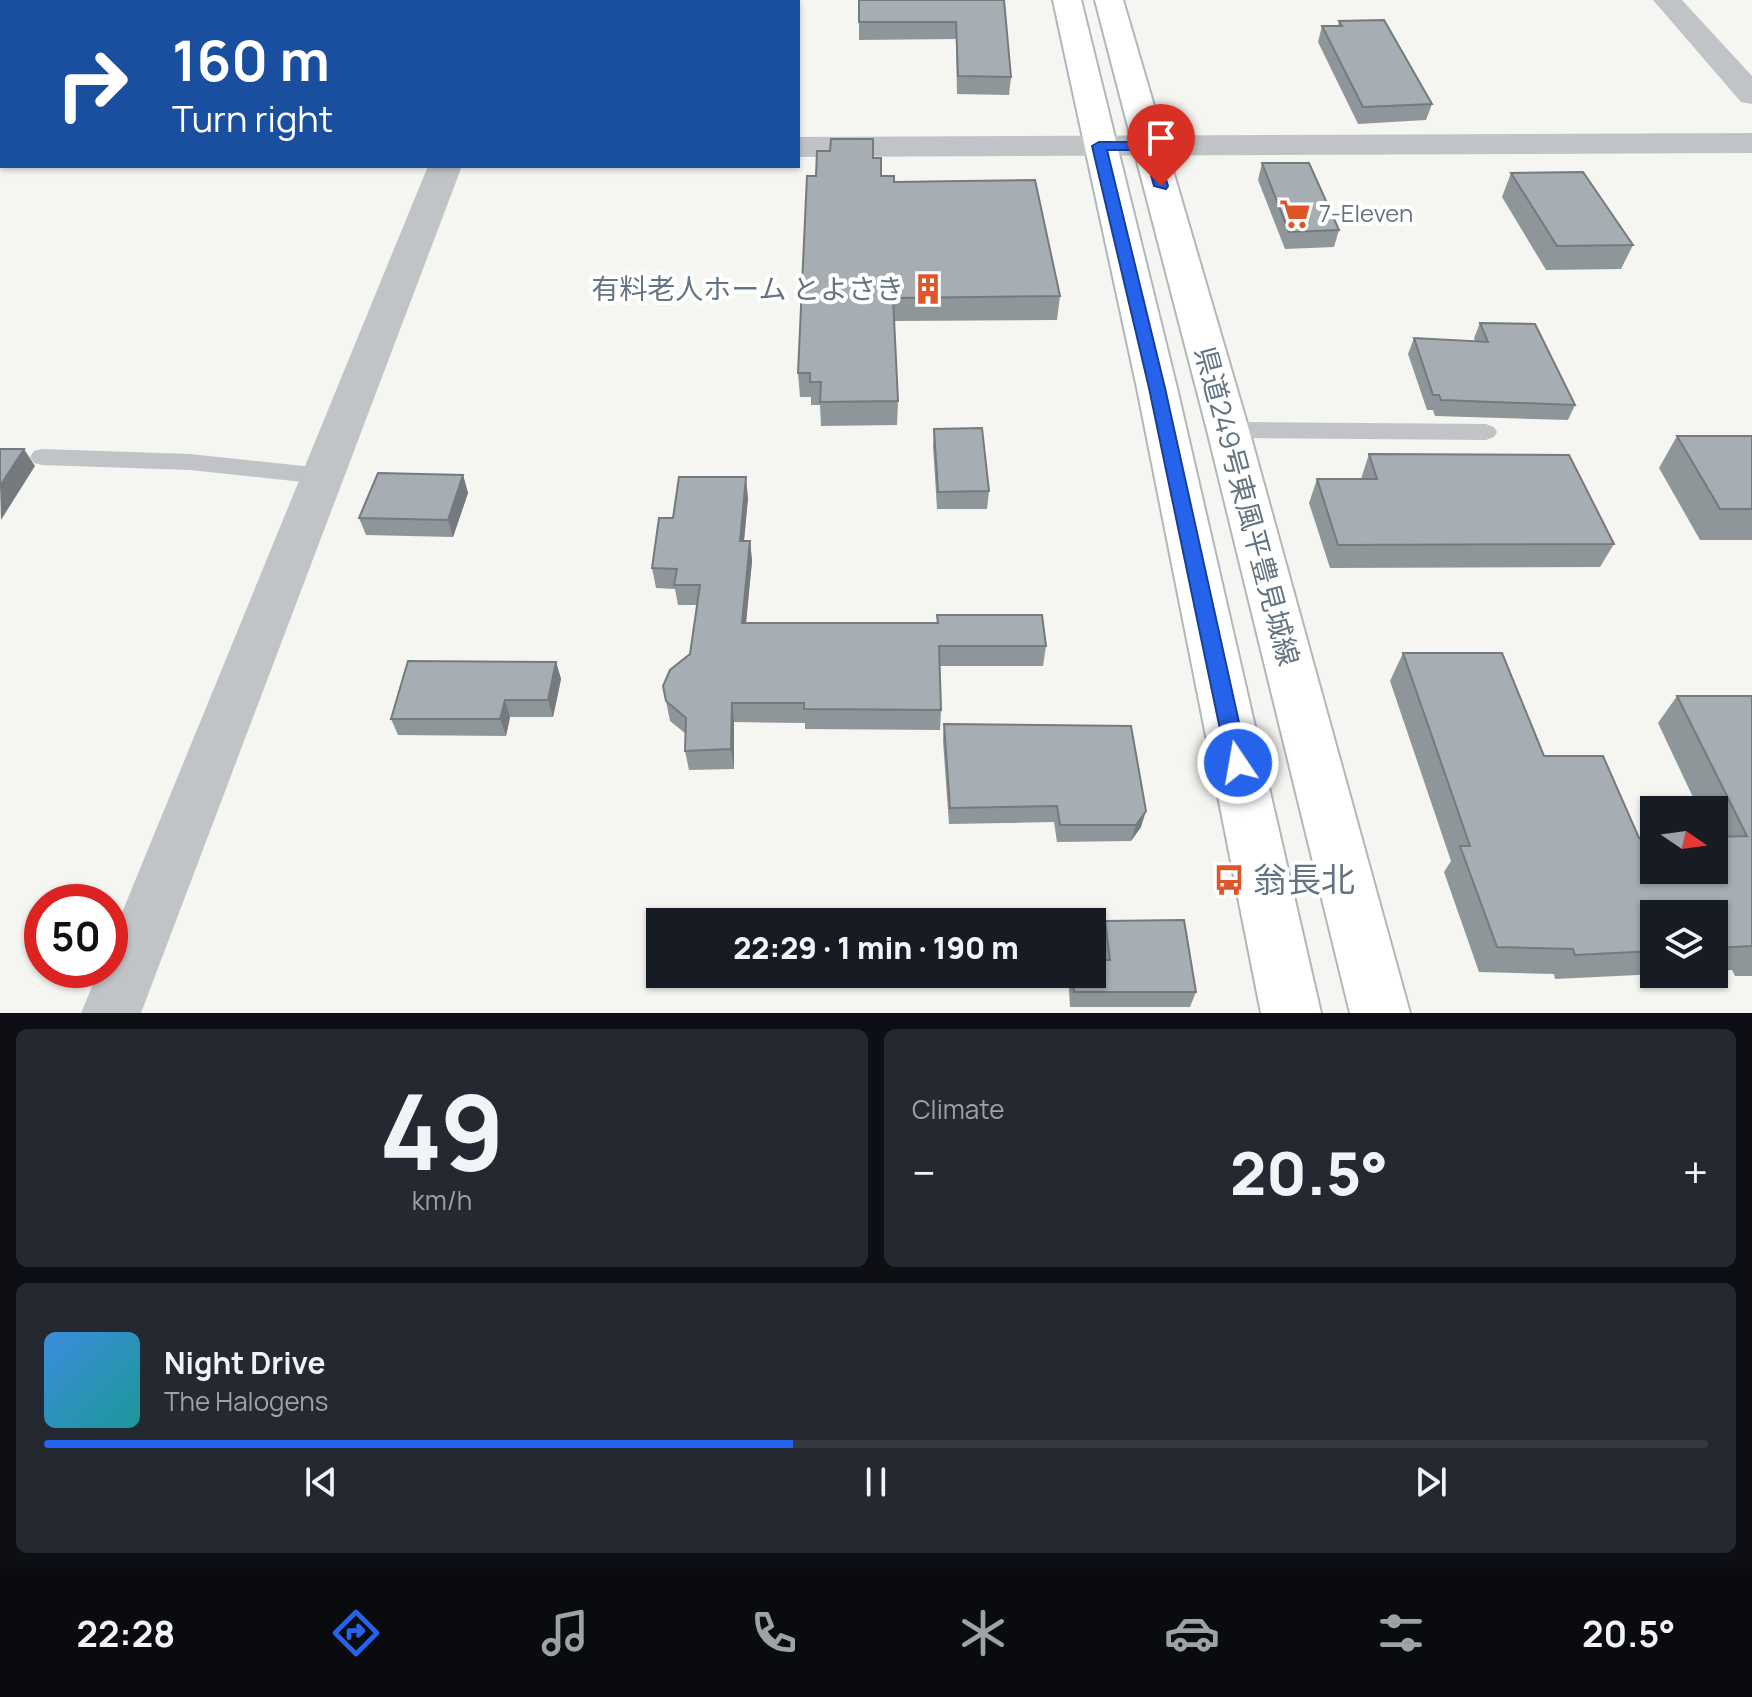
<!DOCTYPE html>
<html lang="en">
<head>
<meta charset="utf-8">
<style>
  :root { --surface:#171b24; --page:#242831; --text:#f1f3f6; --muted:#9ea1a6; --line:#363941; --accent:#2563eb }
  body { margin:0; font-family:Manrope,"Noto Sans JP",sans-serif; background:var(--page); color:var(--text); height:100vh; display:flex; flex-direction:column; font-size:30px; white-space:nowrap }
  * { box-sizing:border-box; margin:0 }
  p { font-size:26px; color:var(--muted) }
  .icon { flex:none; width:44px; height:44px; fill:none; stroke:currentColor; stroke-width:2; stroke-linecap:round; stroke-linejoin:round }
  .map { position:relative; height:1013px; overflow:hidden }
  .side { display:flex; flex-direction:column; gap:16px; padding:16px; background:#0d0f14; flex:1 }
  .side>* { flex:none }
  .hud { position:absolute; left:0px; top:0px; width:800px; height:168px; box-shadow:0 2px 6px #0004; background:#1a4fa0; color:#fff; overflow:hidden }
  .needle { width:52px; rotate:103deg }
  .buttons { position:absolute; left:1640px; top:796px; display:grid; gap:16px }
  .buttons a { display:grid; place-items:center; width:88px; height:88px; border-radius:0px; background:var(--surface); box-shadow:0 2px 6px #0004; font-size:40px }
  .speed { position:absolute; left:24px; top:884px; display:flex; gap:16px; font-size:40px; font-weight:700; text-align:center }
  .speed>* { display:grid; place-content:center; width:104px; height:104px; border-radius:50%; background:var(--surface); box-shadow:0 2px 6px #0004; line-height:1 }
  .speed .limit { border:12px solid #d22; background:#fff; color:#111 }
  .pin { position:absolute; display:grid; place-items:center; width:68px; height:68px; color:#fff; margin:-82px -34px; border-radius:50% 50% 50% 0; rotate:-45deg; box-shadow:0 0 8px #0007 }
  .pin .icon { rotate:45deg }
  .me { position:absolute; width:88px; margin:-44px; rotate:348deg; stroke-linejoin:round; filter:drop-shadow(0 0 6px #0008) }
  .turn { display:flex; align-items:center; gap:28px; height:168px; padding:0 40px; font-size:36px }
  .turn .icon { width:104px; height:104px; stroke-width:2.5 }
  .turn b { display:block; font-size:56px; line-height:68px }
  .big { font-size:60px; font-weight:800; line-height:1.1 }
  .side .tile { flex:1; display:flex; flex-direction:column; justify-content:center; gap:12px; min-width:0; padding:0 28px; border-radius:12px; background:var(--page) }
  .side .dial { align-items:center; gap:0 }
  .dial b { font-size:104px; line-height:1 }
  .song { display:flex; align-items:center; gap:24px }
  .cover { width:96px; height:96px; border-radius:12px; background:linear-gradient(135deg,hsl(210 70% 55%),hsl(180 70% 35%)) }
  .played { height:8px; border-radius:4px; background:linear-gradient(90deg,var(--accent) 45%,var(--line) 45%) }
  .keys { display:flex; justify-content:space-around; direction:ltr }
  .heat { display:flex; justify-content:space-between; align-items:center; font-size:44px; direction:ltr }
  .side .tiles { flex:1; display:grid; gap:16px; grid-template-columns:1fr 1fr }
  .tile:last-child { grid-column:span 2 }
  .trip { position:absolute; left:646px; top:908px; width:460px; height:80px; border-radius:0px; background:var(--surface); box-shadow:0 2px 6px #0004; font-weight:800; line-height:80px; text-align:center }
  .tabs { display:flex; height:128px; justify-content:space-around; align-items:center; background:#090b0e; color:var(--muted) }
  .tabs .icon { width:56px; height:56px }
  .tabs .on { color:var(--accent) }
  .tabs b { font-size:36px; color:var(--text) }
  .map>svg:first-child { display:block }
</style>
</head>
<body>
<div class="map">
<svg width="1752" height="1013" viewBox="0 0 1752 1013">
  <rect width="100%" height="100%" fill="#f5f5f1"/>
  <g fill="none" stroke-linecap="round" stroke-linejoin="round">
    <defs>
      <path id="secondary" d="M 1053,0 L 1081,0 L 1177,388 L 1321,1013 L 1261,1013 L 1137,388 Z
        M 1095,0 L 1123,0 L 1249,430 L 1410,1013 L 1350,1013 L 1207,430 Z"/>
    </defs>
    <use href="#secondary" stroke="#b2b7bb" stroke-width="4"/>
    <path fill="#c0c4c7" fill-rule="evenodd" d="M 1228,422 L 1486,424 L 1494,427 L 1497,432 L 1494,437 L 1486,440 L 1228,438 L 1220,435 L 1217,430 L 1220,425 Z
      M 42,449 L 190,454 L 322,468 L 330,470 L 334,476 L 330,482 L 322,484 L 190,470 L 42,465 L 34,463 L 30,457 L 34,451 Z"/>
    <path fill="#c0c4c7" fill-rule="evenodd" d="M 1653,0 L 1682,0 L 1752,76 L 1752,104 L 1741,102 Z
      M 1752,133 L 1752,153 L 798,157 L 798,137 Z
      M 0,138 L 2,138 L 2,158 L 0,158 Z
      M 428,166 L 462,166 L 141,1013 L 81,1013 L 99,970 L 110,970 L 110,942 Z"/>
    <use href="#secondary" fill="#fff" fill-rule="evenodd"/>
  </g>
  <path fill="#8f969a" d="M 859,0 L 1004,0 L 1011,77 L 1009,95 L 957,94 L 956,39 L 859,40 Z
    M 1339,21 L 1432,104 L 1426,120 L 1358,124 L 1318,42 L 1322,26 L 1338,26 Z
    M 874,158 L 881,176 L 894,182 L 1060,296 L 1057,320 L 894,321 L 898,401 L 897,425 L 821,426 L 820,405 L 811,405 L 811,397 L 800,397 L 798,373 L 816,176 Z
    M 1262,163 L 1339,230 L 1334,247 L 1285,249 L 1258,180 Z
    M 1511,173 L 1633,245 L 1621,269 L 1546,270 L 1502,197 Z
    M 1480,323 L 1575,405 L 1568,420 L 1435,416 L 1433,410 L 1427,410 L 1408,354 L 1414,338 L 1475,341 L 1474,338 Z
    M 934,429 L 989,491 L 987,509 L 937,509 L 933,446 Z
    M 1677,436 L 1752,436 L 1752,540 L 1700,540 L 1659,468 Z
    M 1369,454 L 1614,544 L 1600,567 L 1330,568 L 1309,503 L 1317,479 L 1361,479 Z
    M 463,475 L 468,493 L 453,537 L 366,535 L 359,518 Z
    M 748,498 L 744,541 L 750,541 L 752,561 L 746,623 L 1046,646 L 1043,666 L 940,666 L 941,710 L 940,730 L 805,729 L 805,723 L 734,722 L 734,769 L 689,770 L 685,751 L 686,734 L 670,721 L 663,686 L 690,654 L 697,605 L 678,605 L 675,589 L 656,588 L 652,568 L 673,518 Z
    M 1403,653 L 1544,756 L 1639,838 L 1714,870 L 1714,810 L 1699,810 L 1658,723 L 1677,696 L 1752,696 L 1752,976 L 1735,976 L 1732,970 L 1714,971 L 1714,914 L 1654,914 L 1654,974 L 1658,974 L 1555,979 L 1554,974 L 1479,972 L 1444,872 L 1451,861 L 1390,681 Z
    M 556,662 L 561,679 L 553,717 L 510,717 L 506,736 L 398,735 L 391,719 Z
    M 944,724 L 1141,827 L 1131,841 L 1057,842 L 1054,822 L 949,824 L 943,741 Z
    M 1105,921 L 1196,992 L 1190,1007 L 1070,1007 L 1068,974 L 1092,974 L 1104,960 L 1101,936 Z"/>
  <path fill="#747a7d" d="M 24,449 L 35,466 L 1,520 L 0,486 Z
    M 463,475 L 468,493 L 453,537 L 448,520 Z
    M 746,477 L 748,498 L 742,561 L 740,541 Z
    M 750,541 L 752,561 L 744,643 L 742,623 Z
    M 556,662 L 561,679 L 553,717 L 548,700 Z
    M 505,700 L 510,717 L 506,736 L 500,719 Z
    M 732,703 L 734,722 L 734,769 L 731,749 Z
    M 1146,811 L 1141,827 L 1131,841 L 1136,825 Z"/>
  <path fill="#a6aeb3" stroke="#747a7d" stroke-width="2" d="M 859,0 L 1004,0 L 1011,77 L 958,76 L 956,22 L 859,22 Z
    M 1384,20 L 1432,104 L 1363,107 L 1322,26 L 1342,26 L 1339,21 Z
    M 831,139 L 873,139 L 873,158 L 881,158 L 881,176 L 894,176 L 894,182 L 1035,180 L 1060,296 L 893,298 L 898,401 L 820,402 L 821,382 L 810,382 L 810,373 L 798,373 L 807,176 L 816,176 L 817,151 L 830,151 Z
    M 1262,163 L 1309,163 L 1339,230 L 1289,232 Z
    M 1583,172 L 1633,245 L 1557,246 L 1511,173 Z
    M 1480,323 L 1535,324 L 1575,405 L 1441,400 L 1439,395 L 1433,395 L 1414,338 L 1488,342 Z
    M 982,428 L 989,491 L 938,492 L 934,429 Z
    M 1677,436 L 1752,436 L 1752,509 L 1720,509 Z
    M 0,449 L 24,449 L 0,486 Z
    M 1369,454 L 1569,455 L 1614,544 L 1338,545 L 1317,479 L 1377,479 Z
    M 378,473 L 463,475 L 448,520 L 359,518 Z
    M 679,477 L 746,477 L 740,541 L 750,541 L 742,623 L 938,623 L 937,615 L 1042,615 L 1046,646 L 939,646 L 941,710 L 804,709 L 804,703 L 732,703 L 731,749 L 685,751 L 686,718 L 666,701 L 663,686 L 670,670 L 690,654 L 700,585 L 674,585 L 677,569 L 652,568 L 659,518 L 673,518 Z
    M 1403,653 L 1502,653 L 1544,756 L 1603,756 L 1639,838 L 1654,838 L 1654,870 L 1714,870 L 1714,837 L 1747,836 L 1677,696 L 1752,696 L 1752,946 L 1714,948 L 1714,914 L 1654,914 L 1654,951 L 1575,955 L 1573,949 L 1497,947 L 1460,846 L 1470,846 Z
    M 408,661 L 556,662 L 548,700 L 505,700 L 500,719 L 391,719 Z
    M 944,724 L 1131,726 L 1146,811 L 1136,825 L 1060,825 L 1057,806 L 950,808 Z
    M 1184,920 L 1196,992 L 1074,992 L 1072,974 L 1092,974 L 1092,960 L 1110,960 L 1105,921 Z"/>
  <path fill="#2563eb" stroke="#184099" stroke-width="2" d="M 1149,142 L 1156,146 L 1168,186 L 1166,189 L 1154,186 L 1144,150 L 1107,150 L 1165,388 L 1248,763 L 1245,769 L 1238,772 L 1230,769 L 1227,763 L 1149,388 L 1092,146 L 1099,142 Z"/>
  <defs>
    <symbol id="supermarket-bare" viewBox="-9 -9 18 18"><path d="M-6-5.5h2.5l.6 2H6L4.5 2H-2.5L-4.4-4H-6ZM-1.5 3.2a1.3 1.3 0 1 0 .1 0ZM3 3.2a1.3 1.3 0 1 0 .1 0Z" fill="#de5627" stroke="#fff" stroke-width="2.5" paint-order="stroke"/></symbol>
    <symbol id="building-bare" viewBox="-9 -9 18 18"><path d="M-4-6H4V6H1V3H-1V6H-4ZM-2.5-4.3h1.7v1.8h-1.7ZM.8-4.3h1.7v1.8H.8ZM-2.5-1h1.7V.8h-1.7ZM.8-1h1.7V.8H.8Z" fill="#de5627" stroke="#fff" stroke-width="2.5" paint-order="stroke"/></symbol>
    <symbol id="bus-bare" viewBox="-9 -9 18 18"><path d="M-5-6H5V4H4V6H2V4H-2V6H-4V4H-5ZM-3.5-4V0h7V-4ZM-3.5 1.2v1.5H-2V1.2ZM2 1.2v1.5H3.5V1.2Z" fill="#de5627" stroke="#fff" stroke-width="2.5" paint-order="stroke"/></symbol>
  </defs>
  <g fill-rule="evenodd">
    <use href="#supermarket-bare" x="1273" y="192" width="44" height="44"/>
    <use href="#building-bare" x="906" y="267" width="44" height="44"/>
    <use href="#bus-bare" x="1207" y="858" width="44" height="44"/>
  </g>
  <g text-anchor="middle" stroke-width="8" stroke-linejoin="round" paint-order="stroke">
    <g font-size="24" fill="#647481" stroke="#fff" text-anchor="start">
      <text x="1319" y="222">7-Eleven</text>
    </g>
    <g font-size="28" fill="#647481" stroke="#fff" text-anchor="end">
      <text x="904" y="299">有料老人ホーム とよさき</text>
    </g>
    <g font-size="28" fill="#647481" stroke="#fff">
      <text transform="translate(1247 506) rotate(75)" y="10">県道249号東風平豊見城線</text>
    </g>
    <g font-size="34" fill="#647481" stroke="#fff" text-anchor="start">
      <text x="1253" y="892">翁長北</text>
    </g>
  </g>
</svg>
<div class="buttons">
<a><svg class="needle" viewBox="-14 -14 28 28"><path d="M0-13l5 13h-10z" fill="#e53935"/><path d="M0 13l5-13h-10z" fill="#9ea1a6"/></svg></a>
<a><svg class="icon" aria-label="layers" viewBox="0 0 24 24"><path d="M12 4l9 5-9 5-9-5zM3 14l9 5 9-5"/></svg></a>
</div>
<div class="speed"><div class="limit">50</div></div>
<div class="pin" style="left:1161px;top:186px;background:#d93025"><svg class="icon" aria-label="arrive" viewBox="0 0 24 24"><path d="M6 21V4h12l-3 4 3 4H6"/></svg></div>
<svg class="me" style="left:1238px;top:763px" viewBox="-20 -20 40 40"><circle r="17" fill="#2563eb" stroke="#fff" stroke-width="3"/><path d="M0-11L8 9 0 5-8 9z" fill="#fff"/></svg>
<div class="trip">22:29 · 1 min · 190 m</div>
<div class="hud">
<div class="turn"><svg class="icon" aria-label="right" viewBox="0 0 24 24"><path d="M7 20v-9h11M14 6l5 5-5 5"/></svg><div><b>160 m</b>Turn right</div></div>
</div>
</div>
<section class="side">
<div class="tiles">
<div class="tile dial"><b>49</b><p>km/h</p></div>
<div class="tile"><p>Climate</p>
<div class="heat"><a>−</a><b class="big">20.5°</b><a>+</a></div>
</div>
<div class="tile">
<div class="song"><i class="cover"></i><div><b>Night Drive</b><p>The Halogens</p></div></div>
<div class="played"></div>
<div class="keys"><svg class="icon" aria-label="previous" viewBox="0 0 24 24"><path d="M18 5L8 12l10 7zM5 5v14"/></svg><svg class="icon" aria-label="pause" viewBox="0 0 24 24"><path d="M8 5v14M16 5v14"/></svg><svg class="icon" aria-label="next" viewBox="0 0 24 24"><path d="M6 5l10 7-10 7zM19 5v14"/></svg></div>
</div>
</div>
</section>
<nav class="tabs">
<b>22:28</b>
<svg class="icon on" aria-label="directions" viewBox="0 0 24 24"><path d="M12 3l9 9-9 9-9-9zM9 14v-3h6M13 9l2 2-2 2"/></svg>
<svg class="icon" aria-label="music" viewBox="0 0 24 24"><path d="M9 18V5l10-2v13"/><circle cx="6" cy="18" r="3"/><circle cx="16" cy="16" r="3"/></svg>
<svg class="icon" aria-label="phone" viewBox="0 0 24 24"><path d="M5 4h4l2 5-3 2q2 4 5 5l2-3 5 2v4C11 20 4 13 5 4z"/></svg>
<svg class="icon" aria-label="climate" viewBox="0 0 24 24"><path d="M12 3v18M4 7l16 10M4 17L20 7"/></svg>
<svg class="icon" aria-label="car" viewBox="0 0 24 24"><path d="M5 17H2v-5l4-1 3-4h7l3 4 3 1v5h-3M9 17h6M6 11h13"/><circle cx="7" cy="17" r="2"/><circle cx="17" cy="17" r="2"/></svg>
<svg class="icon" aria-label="filters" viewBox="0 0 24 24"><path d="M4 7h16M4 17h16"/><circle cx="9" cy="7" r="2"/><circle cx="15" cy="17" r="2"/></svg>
<b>20.5°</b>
</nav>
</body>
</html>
